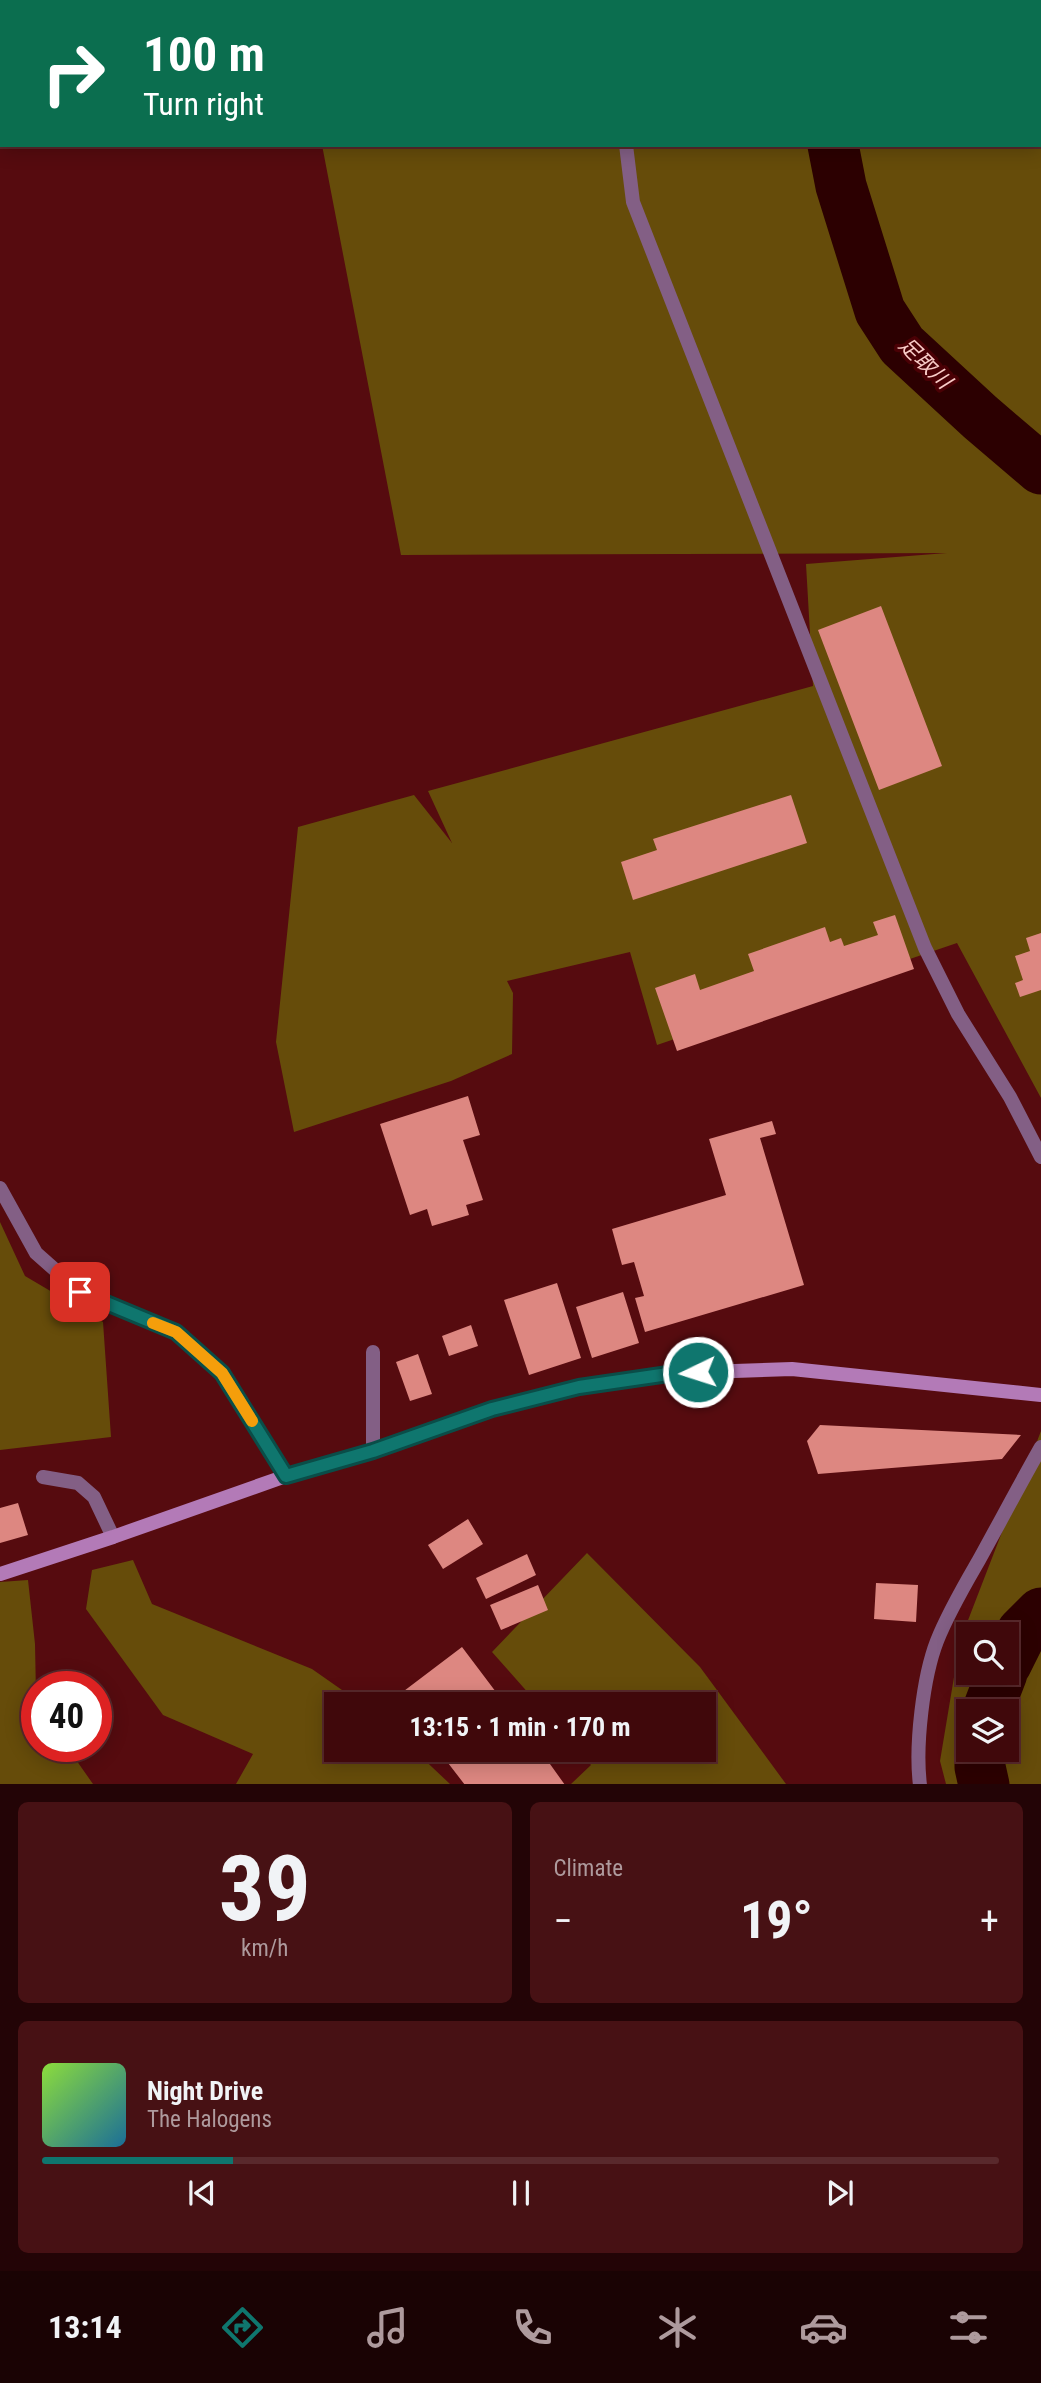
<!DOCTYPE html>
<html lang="en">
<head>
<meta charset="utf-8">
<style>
  :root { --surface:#40080b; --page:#471114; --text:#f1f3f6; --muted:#ae9a9d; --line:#59292c; --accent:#0f766e }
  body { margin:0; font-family:"Roboto Condensed","Noto Sans JP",sans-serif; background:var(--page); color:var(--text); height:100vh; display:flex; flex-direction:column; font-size:26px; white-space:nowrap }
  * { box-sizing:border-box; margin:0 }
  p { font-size:23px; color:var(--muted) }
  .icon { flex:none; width:38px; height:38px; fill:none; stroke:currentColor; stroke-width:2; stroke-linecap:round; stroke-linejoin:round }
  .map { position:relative; height:1784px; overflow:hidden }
  .details { display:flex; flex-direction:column; gap:18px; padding:18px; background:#230406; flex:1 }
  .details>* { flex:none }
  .banner { position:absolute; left:0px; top:0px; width:1041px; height:147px; box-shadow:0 4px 18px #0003,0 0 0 2px var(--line); background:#0b6e4f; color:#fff; overflow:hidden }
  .tools { position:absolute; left:956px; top:1622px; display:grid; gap:14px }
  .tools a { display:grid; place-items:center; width:63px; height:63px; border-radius:0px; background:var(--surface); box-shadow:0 4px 18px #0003,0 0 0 2px var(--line); font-size:35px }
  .speed { position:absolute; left:21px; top:1671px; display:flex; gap:14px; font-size:35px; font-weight:700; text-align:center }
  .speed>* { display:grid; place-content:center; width:91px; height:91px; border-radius:50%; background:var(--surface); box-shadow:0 4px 18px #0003,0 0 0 2px var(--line); line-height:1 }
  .speed .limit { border:10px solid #d22; background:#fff; color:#111 }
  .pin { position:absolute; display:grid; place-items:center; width:60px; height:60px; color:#fff; margin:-30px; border-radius:14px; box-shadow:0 4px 10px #0006 }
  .me { position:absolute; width:77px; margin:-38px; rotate:266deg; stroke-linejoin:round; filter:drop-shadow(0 0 5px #0008) }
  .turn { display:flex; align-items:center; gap:24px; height:147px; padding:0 28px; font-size:32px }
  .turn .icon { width:91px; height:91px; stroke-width:2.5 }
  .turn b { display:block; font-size:49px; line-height:60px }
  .big { font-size:52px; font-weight:700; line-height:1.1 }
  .details .tile { flex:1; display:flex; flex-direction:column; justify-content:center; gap:10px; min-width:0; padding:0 24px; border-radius:10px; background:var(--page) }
  .details .dial { align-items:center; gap:0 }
  .dial b { font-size:91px; line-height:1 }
  .song { display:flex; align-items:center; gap:21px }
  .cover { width:84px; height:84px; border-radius:10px; background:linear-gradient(135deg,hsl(90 70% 55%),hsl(200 70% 35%)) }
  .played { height:7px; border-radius:4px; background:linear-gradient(90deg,var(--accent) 20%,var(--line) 20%) }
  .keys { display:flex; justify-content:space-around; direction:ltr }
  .heat { display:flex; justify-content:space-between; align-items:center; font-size:38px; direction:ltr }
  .details .tiles { flex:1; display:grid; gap:18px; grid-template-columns:1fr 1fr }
  .tile:last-child { grid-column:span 2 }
  .trip { position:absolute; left:324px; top:1692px; width:392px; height:70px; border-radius:0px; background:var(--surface); box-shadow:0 4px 18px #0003,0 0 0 2px var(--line); font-weight:700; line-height:70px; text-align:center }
  .menu { display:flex; height:112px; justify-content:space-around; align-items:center; background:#1a0304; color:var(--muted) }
  .menu .icon { width:49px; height:49px }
  .menu .current { color:var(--accent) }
  .menu b { font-size:32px; color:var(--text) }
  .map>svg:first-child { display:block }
</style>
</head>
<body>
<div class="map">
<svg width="1041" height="1785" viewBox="0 0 1041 1785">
  <rect width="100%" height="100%" fill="#560b0f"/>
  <path fill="#664c0a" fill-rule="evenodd" d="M 342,0 L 1041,0 L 1041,1098 L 957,943 L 657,1045 L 630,952 L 507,981 L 513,993 L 512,1054 L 451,1081 L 294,1132 L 276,1042 L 298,827 L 414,795 L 452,843 L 428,791 L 813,686 L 806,564 L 947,553 L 401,555 L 322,145 L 1040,145 L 1040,2 L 334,2 Z
    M 0,1222 L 25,1276 L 103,1322 L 111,1437 L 0,1450 Z
    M 1041,1431 L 1041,1784 L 946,1784 L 940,1761 L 960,1641 ZM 968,1634 L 1006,1634 L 1006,1673 L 968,1673 ZM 968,1712 L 1006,1712 L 1006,1750 L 968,1750 Z
    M 587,1553 L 700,1667 L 786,1784 L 571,1784 L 591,1765 L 578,1750 L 704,1750 L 704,1704 L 538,1704 L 492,1652 Z
    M 133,1560 L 152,1604 L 312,1669 L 362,1704 L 336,1704 L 336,1750 L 414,1750 L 450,1784 L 236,1784 L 253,1754 L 163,1715 L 86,1609 L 92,1570 Z
    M 28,1580 L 35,1644 L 37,1746 L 67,1747 L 93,1784 L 0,1784 L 0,1582 Z"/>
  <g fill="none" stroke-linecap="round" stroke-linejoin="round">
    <path stroke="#2c0001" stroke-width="51" d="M 773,0 L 774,2
      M 833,145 L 841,186 L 880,311 L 902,345 L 980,417 L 1041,469
      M 1006,1664 L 1022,1632 L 1041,1613
      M 987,1712 L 1002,1673
      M 980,1750 L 980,1767 L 984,1785"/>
  </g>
  <path fill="#dd8781" d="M 881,606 L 942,766 L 879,790 L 818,630 Z
    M 791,795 L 807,843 L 633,900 L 621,862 L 657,850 L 653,839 Z
    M 895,915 L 914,969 L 677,1051 L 655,988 L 695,974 L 700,990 L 754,971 L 748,954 L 825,927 L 830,942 L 841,938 L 844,946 L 878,935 L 873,922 Z
    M 1041,933 L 1041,990 L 1020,997 L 1015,983 L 1023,980 L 1015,956 L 1030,951 L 1026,938 Z
    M 468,1096 L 480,1135 L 463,1140 L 483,1200 L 466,1205 L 469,1215 L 432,1226 L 427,1209 L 410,1215 L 380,1124 Z
    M 772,1121 L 776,1134 L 760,1138 L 804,1285 L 645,1332 L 635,1298 L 644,1296 L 634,1262 L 622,1265 L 612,1229 L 726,1195 L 709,1139 Z
    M 557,1283 L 581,1358 L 529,1375 L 504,1300 Z
    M 623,1292 L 639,1343 L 592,1358 L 576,1307 Z
    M 471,1325 L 478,1346 L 449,1356 L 442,1336 Z
    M 418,1354 L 432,1394 L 410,1401 L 396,1362 Z
    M 820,1425 L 1021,1435 L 1002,1459 L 818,1474 L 807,1441 Z
    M 18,1503 L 28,1535 L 0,1543 L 0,1508 Z
    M 468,1519 L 483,1544 L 443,1569 L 428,1545 Z
    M 527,1554 L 536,1575 L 486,1599 L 476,1578 Z
    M 876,1583 L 918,1585 L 916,1622 L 874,1619 Z
    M 538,1585 L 548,1610 L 501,1630 L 490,1605 Z
    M 462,1647 L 505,1704 L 402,1704 L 396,1697 Z
    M 438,1750 L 540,1750 L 565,1785 L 465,1785 Z"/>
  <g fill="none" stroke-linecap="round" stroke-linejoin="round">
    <path stroke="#835f85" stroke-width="14" d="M 633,2 L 633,0
      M 626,145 L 633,202 L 925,948 L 958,1014 L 1010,1097 L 1041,1157
      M 0,1188 L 36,1253 L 80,1292 L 176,1332 L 222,1373 L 286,1476
      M 373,1451 L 373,1352
      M 43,1477 L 78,1483 L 94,1497 L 113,1537
      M 920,1785 C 915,1746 923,1677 937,1641 C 948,1613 964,1586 979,1560 C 1000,1522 1020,1484 1041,1447"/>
    <path stroke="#b37ab7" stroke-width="14" d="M 0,1574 L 113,1537 L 286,1476 L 373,1451 L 492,1409 L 579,1387 L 675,1373 L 792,1369 L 1041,1395"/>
  </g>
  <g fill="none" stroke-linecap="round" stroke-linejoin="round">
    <defs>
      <path id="route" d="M 80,1292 L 176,1332 L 222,1373 L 286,1476 L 373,1451 L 492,1409 L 579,1387 L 675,1373 L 698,1372"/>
    </defs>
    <use href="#route" stroke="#0a4d48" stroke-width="18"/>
    <use href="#route" stroke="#0f766e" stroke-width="12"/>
    <path stroke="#f59e0b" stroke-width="12" d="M 153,1323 L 176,1332 L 222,1373 L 252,1421"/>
  </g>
  <g text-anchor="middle" stroke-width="7" stroke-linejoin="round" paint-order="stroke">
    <g font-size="21" font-style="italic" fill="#facdc9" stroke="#4a0005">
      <text transform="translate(925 363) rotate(44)" y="7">足取川</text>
    </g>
  </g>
</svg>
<div class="tools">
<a><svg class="icon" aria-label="search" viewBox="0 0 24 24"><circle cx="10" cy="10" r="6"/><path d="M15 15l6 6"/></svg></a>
<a><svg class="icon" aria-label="layers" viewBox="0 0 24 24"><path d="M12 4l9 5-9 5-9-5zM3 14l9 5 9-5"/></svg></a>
</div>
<div class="speed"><div class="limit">40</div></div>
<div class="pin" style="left:80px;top:1292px;background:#d93025"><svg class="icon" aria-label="arrive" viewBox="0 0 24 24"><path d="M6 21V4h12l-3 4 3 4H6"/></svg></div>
<svg class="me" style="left:698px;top:1372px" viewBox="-20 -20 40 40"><circle r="17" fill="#0f766e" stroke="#fff" stroke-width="3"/><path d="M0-11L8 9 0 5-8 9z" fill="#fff"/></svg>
<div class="trip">13:15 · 1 min · 170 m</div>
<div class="banner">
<div class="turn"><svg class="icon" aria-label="right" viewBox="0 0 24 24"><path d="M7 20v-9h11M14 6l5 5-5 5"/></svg><div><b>100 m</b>Turn right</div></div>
</div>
</div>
<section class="details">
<div class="tiles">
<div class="tile dial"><b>39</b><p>km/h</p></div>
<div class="tile"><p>Climate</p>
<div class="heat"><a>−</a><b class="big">19°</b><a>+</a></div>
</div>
<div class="tile">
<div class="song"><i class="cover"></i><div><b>Night Drive</b><p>The Halogens</p></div></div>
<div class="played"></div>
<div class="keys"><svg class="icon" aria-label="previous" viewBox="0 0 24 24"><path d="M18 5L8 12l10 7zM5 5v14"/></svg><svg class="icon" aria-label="pause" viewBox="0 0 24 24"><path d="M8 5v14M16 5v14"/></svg><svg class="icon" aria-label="next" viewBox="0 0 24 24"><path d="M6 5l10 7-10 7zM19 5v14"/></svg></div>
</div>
</div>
</section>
<nav class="menu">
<b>13:14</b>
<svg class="icon current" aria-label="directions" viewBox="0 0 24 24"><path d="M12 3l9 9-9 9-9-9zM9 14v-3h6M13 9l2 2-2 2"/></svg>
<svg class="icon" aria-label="music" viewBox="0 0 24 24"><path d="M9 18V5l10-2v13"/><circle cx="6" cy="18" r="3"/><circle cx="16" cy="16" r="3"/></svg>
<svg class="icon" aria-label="phone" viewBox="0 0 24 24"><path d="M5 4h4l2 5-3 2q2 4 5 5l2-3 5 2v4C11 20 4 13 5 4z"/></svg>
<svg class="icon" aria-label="climate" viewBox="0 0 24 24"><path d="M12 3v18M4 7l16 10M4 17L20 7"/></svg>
<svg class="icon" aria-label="car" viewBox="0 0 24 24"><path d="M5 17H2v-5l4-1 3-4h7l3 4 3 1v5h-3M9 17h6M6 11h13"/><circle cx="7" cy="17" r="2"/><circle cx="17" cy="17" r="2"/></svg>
<svg class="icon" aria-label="filters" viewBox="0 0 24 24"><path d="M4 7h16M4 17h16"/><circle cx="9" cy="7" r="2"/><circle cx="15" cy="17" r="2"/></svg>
</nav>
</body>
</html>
